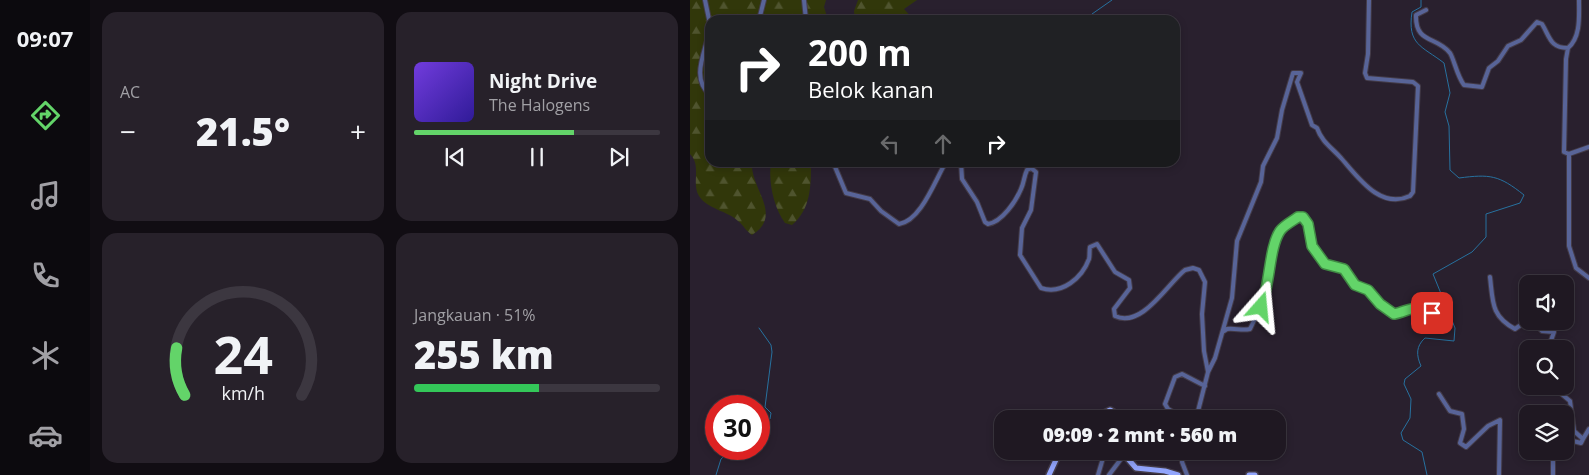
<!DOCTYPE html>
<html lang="id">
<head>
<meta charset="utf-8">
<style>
  :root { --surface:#1f1822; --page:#27212a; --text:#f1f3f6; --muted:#a1a0a5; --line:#3c3740; --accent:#63d469 }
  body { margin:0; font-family:"Open Sans",sans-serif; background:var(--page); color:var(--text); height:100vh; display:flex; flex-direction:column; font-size:19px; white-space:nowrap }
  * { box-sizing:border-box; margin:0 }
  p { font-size:16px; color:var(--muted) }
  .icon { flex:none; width:28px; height:28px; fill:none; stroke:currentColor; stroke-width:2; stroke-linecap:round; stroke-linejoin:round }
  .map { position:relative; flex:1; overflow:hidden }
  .details { display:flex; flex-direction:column; gap:12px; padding:12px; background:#110d13; width:600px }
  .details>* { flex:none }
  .guide { position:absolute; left:15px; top:15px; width:475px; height:152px; border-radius:15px; box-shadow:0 2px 8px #0003,0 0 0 1px var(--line); background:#202124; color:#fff; overflow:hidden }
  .buttons { position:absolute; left:829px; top:275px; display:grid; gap:10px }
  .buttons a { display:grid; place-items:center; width:55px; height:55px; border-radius:10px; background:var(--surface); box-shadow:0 2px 8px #0003,0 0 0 1px var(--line); font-size:25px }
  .speed { position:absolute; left:15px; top:395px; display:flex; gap:10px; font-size:25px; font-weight:700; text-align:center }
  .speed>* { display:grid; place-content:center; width:65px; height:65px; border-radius:50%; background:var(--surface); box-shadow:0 2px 8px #0003,0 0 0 1px var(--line); line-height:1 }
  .speed .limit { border:8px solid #d22; background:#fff; color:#111 }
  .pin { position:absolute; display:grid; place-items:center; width:42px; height:42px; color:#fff; margin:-21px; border-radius:10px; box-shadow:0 2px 8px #0006 }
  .me { position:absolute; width:55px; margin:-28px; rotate:18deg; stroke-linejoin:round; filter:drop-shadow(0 0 4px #0008) }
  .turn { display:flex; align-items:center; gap:18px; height:105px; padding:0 20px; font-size:22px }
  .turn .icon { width:65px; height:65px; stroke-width:2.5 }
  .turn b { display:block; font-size:35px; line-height:42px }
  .lanes { display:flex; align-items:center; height:48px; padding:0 20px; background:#0003; justify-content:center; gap:25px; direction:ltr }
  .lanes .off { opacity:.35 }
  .big { font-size:38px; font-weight:800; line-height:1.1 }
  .details .tile { flex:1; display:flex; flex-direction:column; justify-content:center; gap:8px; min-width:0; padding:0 18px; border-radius:15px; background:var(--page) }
  .details .dial { align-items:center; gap:0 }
  .dial svg { height:130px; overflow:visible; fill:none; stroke:var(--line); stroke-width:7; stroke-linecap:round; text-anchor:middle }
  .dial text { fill:var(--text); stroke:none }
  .song { display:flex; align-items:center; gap:15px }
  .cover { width:60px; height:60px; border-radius:8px; background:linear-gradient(135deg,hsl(260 70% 55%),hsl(250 70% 35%)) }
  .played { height:5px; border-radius:2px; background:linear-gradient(90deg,var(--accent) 65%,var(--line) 65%) }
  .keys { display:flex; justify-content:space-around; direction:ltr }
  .heat { display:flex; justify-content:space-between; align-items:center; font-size:28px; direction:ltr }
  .charge { height:8px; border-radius:4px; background:linear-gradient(90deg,#34c759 51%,var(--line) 0) }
  .details .tiles { flex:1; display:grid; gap:12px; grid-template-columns:repeat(2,1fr) }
  .trip { position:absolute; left:304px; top:410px; width:292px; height:50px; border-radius:15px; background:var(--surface); box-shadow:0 2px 8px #0003,0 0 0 1px var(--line); font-weight:800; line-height:50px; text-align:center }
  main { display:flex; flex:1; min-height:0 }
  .menu { display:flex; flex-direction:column; width:90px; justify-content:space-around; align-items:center; background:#0c0a0e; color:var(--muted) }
  .menu .icon { width:35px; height:35px }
  .menu .on { color:var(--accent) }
  .menu b { font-size:22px; color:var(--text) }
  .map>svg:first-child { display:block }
</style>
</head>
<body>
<main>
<nav class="menu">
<b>09:07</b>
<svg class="icon on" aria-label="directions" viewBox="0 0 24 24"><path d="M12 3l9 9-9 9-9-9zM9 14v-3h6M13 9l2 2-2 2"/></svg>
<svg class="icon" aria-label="music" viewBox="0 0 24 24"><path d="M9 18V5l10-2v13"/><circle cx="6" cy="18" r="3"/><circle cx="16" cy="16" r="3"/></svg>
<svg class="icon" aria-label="phone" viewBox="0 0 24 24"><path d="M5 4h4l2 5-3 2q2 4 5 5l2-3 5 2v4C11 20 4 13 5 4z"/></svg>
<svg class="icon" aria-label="climate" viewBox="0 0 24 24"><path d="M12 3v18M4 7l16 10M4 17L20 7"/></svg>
<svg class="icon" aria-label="car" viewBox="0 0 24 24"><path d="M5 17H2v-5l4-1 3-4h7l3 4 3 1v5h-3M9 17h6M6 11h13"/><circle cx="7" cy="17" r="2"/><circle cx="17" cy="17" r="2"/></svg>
</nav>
<section class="details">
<div class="tiles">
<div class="tile"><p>AC</p>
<div class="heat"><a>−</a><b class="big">21.5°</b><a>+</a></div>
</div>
<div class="tile">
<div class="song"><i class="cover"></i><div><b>Night Drive</b><p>The Halogens</p></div></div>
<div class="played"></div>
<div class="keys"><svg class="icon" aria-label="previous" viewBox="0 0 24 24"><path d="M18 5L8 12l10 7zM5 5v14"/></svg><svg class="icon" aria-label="pause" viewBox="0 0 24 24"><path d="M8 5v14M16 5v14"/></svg><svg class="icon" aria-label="next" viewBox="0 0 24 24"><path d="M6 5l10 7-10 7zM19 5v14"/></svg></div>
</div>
<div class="tile dial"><svg viewBox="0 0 100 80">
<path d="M14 69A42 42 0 1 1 86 69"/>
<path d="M14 69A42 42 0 0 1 9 40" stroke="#63d469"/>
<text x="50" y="56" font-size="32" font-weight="700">24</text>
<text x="50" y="72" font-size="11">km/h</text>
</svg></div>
<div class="tile"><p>Jangkauan · 51%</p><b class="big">255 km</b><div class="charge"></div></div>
</div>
</section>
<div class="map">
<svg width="899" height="475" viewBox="0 0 899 475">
  <defs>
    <pattern id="forest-firs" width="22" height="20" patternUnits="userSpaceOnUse" patternTransform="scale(1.25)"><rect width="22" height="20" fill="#31370a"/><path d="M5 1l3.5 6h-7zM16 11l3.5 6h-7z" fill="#4f542e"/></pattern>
  </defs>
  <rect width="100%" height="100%" fill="#29202e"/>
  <path fill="url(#forest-firs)" d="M 0,0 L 136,0 L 134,7 L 138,20 L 20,20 L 20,162 L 62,163 C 60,188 94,215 62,235 C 56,231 54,226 48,221 C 38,211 17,209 9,196 C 1,183 12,166 0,154 Z
    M 168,0 L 227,0 L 214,9 L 224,20 L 165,20 L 164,11 Z
    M 81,163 L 121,163 C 121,186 121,209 102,225 L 95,223 C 84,208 78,182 81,163 Z"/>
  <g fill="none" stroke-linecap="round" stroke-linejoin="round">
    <path stroke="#27719f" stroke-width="1" d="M 731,0 L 731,7 L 722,12 C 717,45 732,46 754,63 L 760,93 L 755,112 L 759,126 L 760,170 L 769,178 C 800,174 809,175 834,195 L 830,203 L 796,214 L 796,237 L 782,252 L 743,274 L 765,328 L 764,341 L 735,338 C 726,346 726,355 731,366 L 715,379 L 714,384 L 721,399 L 720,418 L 711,433 L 713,440 L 732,452 L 737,475
      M 400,20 L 402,14 L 422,0
      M 69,424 L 80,419 L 81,413 L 75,407 L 82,352 L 81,345 L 69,328
      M 26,475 L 31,459 L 42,449"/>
    <defs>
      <path id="minor" d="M 15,0 L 20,24
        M 114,0 L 116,20
        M 889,0 C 889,16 891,37 878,48 L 876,59 L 874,152 L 879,154 L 879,246 L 886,268 L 899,278
        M 736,10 L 726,15 C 725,44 747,36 760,53 C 764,59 767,76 774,85 L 792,87 L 799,68 L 808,61 L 818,46 L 831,40 L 847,22 L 852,24 C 860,37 860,48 878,48
        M 69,20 L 74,0
        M 20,28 C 16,52 0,77 20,95
        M 879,154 L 899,147
        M 143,162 L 156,193 L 180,199 L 191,211 L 209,224 C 231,221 245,180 256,162
        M 271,162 L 272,179 L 287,202 L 295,222 L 298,224 C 312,222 326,201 331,189 C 334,183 334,176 337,170 L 341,168 L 346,172 L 341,210 L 332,228 L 330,255 L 351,288 C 372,295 392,278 399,259 C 400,256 399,251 400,247 L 407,244 L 425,272 L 439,280 L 440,288 L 424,309 L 425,316 C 452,329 478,283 495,270 L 503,268 L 509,270 L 515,282 L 512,314 L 514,351 L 518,372 L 506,419
        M 800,277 C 803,302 801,316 825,329 L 838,320
        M 843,321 L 852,331 L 864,332 L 858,349
        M 534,331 L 537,329 C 546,328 552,331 560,329 L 575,298 L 589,233 L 608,217 L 613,217 L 618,224 L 622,247 L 635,264 L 654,269 L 665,285 L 678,290 L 690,304 L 704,313 C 721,311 744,297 750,325
        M 518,372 L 525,358 L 542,298 L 547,241 L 571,182 L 573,166 L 587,138 L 592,110 L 603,73 L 611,73 L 607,82 L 622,125 L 627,128 C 632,142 641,147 651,158 C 668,177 690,210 720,196 L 723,192 L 728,86 L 723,82 L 677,78 L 675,73 L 678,54 L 679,0
        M 862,386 L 880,401 L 884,431 L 893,439 L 891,443 L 883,441 L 875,425
        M 749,394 L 760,411 L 772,414 L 774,429 L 770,443 L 776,447 L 798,426 L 810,420 L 809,475
        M 495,419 L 478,409 L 475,404 L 485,377 L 492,374 L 515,386
        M 893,439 L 899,429
        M 493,451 L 492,462 L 497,475
        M 408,475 L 413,458 L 419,451
        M 419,475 L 434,455
        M 863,475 L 863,451"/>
      <path id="major" d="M 402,419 L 420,410 L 425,413 L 425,419
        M 431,451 L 446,468 L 475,471 L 488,475
        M 359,475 L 370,451
        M 559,475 L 565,475"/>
    </defs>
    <use href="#minor" stroke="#433b48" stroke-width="6"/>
    <use href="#major" stroke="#433b48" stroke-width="8"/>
    <use href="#minor" stroke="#586498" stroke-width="4"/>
    <use href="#major" stroke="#92a5fc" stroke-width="5"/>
  </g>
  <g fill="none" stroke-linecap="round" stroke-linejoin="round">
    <defs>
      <path id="route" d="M 571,307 C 580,286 579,247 590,231 C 594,225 603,221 608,217 L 613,217 L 618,224 L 622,246 L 635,264 L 654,269 L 665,285 L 678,290 L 690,304 L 704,314 C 719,311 728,302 742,313"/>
    </defs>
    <use href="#route" stroke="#408a44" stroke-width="12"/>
    <use href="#route" stroke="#63d469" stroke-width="9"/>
  </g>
</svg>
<div class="buttons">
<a><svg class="icon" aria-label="sound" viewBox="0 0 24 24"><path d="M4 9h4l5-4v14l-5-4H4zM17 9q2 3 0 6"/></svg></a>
<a><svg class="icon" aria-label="search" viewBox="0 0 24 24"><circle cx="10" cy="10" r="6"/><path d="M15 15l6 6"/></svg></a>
<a><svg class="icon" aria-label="layers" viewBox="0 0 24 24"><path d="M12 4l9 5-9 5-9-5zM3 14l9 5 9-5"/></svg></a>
</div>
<div class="speed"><div class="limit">30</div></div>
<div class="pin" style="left:742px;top:313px;background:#d93025"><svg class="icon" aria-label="arrive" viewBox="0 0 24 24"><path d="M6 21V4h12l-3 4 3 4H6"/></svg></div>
<svg class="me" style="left:571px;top:307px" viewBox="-20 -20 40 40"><path d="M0-17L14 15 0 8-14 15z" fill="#63d469" stroke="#fff" stroke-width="4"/></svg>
<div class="trip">09:09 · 2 mnt · 560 m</div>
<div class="guide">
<div class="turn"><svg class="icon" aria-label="right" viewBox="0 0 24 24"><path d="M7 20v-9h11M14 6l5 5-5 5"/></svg><div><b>200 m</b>Belok kanan</div></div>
<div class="lanes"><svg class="icon off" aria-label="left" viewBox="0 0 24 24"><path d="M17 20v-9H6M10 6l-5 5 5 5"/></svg><svg class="icon off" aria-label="ahead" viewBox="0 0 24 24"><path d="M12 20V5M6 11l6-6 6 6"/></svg><svg class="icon" aria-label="right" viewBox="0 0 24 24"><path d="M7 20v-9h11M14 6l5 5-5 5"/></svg></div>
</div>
</div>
</main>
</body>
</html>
